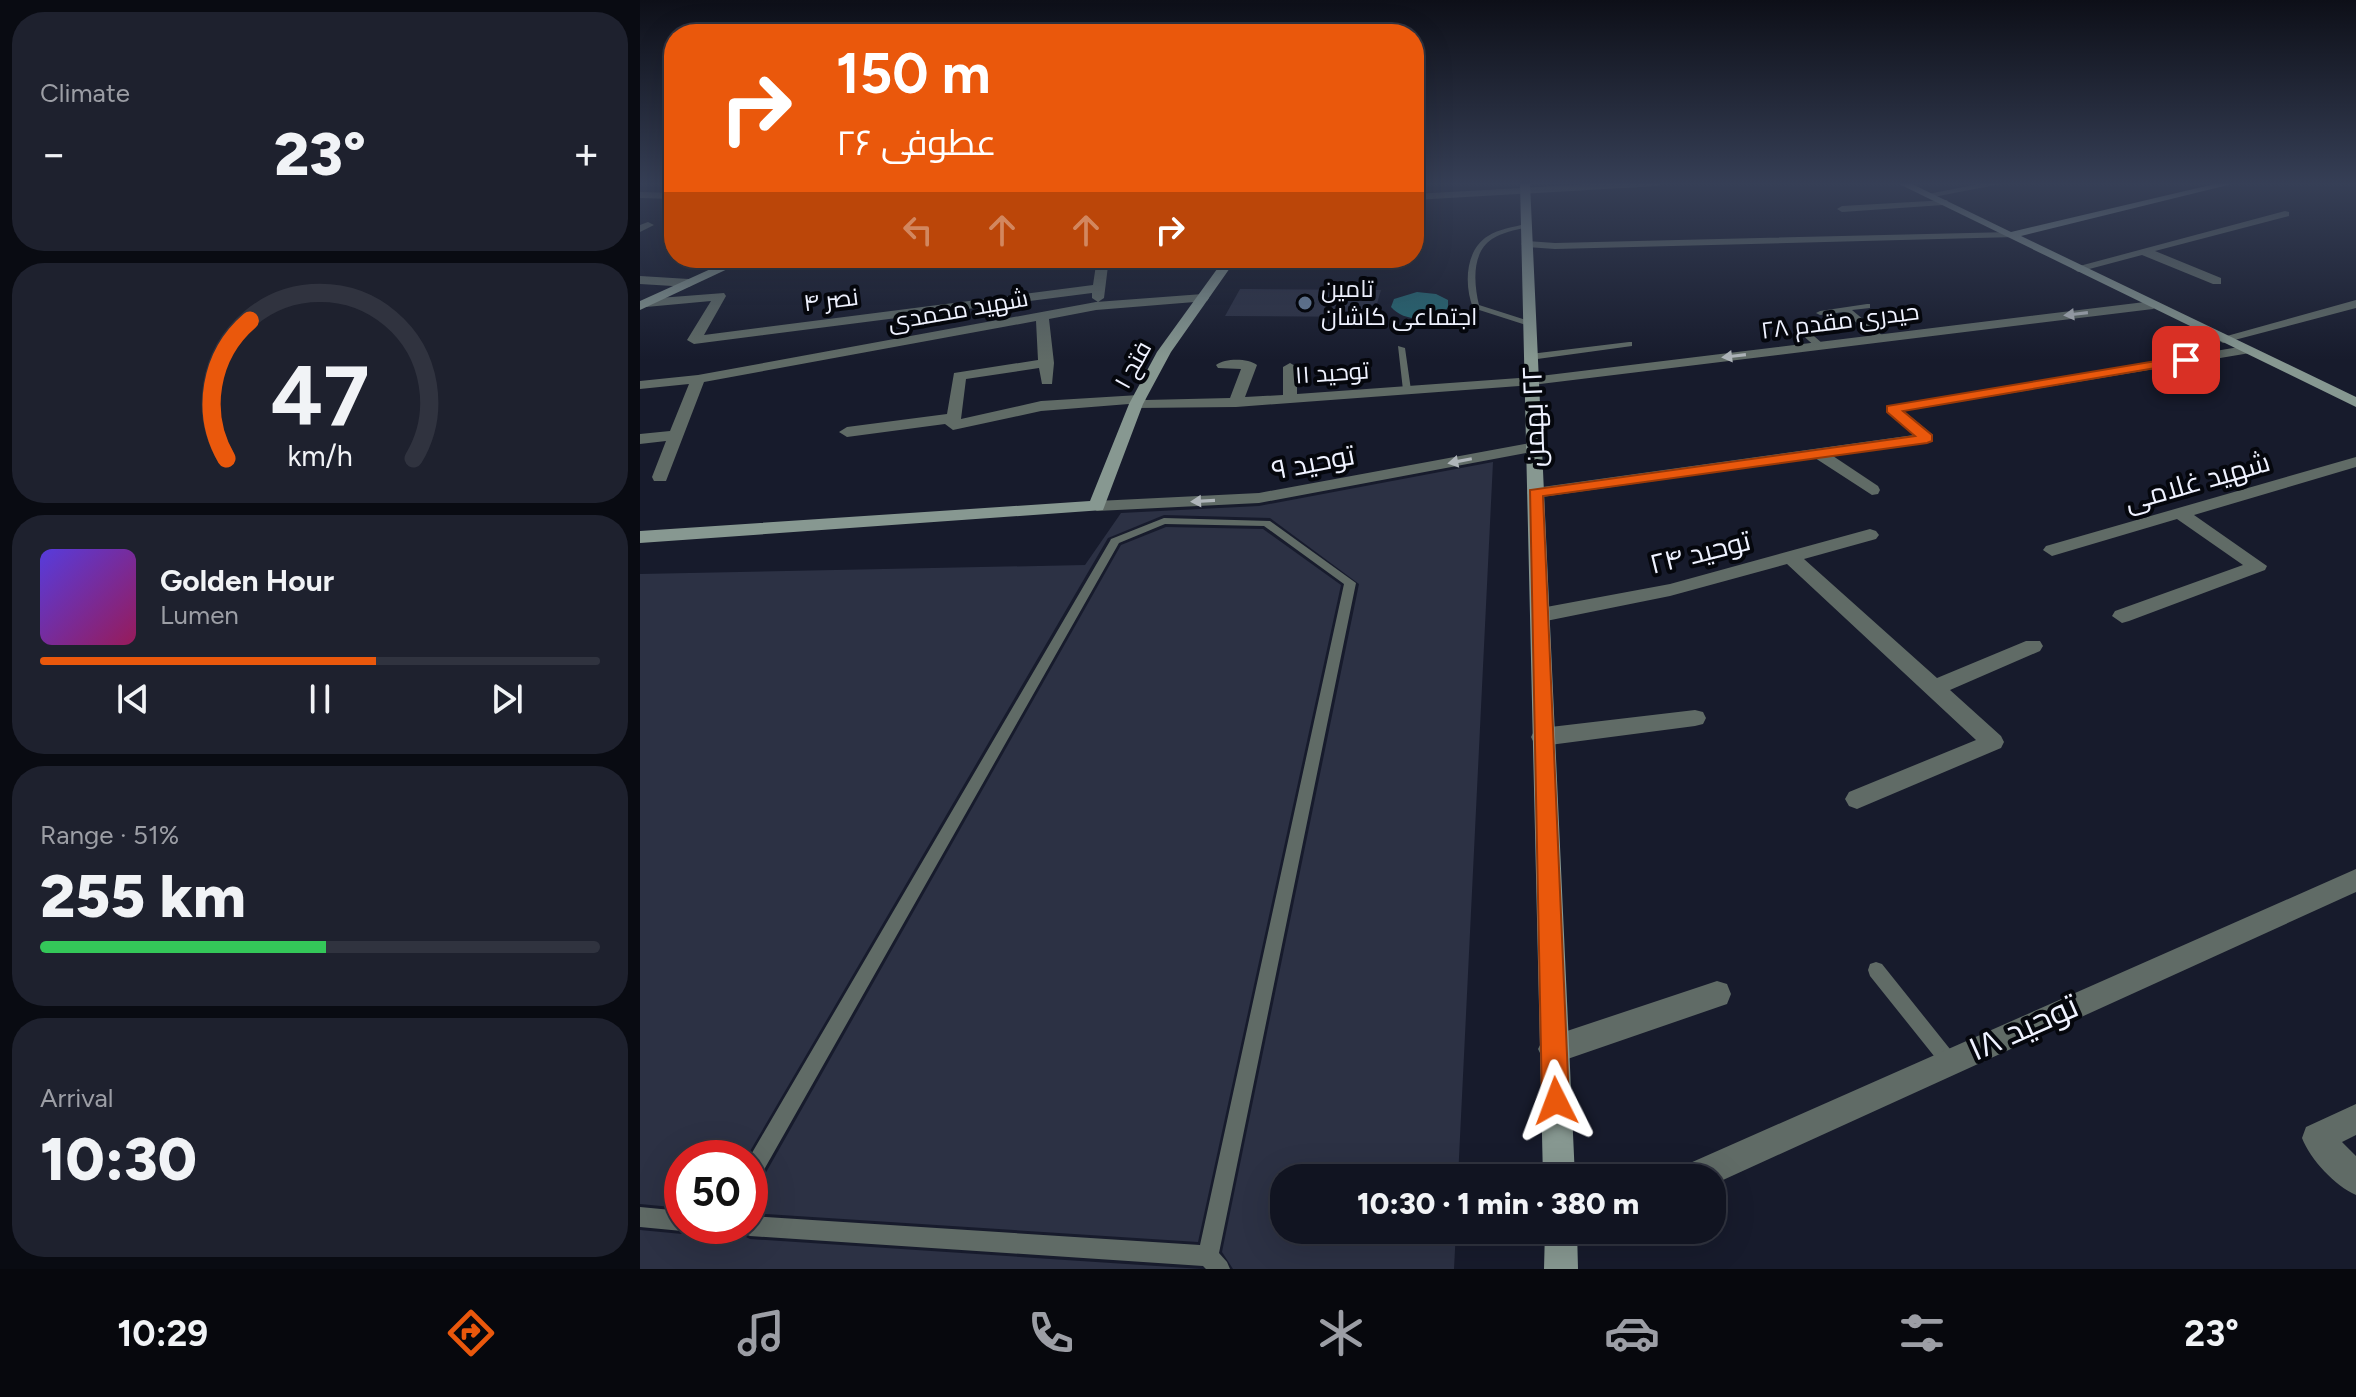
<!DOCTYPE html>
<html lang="en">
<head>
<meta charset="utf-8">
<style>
  :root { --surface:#111421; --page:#1e212e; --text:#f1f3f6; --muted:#9c9ea5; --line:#30333f; --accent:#ea580c }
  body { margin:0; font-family:Figtree,Cairo,sans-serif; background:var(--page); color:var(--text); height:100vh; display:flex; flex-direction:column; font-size:30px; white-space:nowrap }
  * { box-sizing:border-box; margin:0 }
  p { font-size:26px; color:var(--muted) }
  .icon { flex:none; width:44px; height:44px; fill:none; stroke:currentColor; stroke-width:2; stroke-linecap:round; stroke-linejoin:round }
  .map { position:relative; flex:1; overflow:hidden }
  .panel { display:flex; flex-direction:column; gap:12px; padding:12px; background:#090b12; width:640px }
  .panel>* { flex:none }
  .top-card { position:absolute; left:24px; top:24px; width:760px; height:244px; border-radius:32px; box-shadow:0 8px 32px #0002,0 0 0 2px var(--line); background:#ea580c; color:#fff; overflow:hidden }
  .speed { position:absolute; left:24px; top:1140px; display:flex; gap:16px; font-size:40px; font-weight:700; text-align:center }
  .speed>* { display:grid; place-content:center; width:104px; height:104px; border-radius:50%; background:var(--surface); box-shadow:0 8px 32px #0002,0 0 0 2px var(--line); line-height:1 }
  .speed .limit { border:12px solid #d22; background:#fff; color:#111 }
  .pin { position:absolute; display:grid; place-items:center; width:68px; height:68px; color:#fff; margin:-34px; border-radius:16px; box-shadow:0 4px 12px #0006 }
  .me { position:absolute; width:88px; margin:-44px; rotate:357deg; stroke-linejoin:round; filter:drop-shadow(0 0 6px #0008) }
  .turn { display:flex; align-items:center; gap:28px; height:168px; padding:0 40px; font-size:36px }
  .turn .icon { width:104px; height:104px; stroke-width:2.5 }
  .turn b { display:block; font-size:56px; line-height:68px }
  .lanes { display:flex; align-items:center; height:76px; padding:0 40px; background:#0003; justify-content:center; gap:40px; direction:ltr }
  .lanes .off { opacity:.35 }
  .big { font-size:60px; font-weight:800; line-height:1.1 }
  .panel .card { flex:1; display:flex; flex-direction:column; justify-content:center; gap:12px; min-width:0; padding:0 28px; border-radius:32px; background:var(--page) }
  .panel .dial { align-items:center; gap:0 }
  .dial svg { height:208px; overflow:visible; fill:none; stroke:var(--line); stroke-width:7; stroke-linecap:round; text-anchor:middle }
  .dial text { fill:var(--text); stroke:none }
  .song { display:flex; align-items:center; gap:24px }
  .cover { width:96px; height:96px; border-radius:12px; background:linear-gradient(135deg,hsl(250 70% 55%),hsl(330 70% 35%)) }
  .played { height:8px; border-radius:4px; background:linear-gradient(90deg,var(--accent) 60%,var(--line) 60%) }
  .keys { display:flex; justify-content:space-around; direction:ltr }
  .heat { display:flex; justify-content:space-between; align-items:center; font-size:44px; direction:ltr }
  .charge { height:12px; border-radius:6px; background:linear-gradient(90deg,#34c759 51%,var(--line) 0) }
  .trip { position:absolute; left:630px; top:1164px; width:456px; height:80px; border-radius:32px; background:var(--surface); box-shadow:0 8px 32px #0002,0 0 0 2px var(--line); font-weight:800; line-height:80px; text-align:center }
  .tab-bar { display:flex; height:128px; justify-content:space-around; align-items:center; background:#07080d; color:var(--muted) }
  .tab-bar .icon { width:56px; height:56px }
  .tab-bar .current { color:var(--accent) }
  .tab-bar b { font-size:36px; color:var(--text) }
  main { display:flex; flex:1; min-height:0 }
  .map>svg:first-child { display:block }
</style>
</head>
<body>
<main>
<section class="panel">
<div class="card"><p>Climate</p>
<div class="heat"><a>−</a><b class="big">23°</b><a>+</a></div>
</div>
<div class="card dial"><svg viewBox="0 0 100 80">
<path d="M14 69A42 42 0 1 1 86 69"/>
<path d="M14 69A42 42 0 0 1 23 16" stroke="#ea580c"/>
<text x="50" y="56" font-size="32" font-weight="700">47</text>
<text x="50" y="72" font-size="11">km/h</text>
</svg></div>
<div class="card">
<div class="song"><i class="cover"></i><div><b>Golden Hour</b><p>Lumen</p></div></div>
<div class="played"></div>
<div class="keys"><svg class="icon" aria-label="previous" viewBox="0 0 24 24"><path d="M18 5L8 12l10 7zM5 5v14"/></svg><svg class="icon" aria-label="pause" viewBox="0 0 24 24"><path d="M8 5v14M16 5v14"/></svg><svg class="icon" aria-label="next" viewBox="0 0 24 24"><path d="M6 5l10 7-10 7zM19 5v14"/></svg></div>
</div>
<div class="card"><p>Range · 51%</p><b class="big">255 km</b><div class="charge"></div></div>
<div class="card"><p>Arrival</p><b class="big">10:30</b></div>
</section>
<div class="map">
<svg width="1716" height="1269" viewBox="0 0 1716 1269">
  <rect width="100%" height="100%" fill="#171b2c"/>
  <path fill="#256a74" d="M 777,292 L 796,294 L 808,300 L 808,308 C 792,321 765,323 751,307 L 754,299 Z"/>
  <path fill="#2c3144" d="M 600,289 L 609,289 L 741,290 L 733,317 L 585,316 Z
    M 853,462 L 818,1178 L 644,1178 L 644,1230 L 816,1230 L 814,1269 L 593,1269 L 582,1252 L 719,584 L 630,518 L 524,515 L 468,538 L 106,1158 L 42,1158 L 42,1208 L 0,1204 L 0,574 L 445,565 L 481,513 L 619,506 Z
    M 526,527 L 623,529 L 701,585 L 558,1242 L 110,1213 L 110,1188 L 120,1183 L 481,545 Z
    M 53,1226 L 97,1226 L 100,1234 L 110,1239 L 562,1269 L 0,1269 L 0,1230 L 42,1234 Z"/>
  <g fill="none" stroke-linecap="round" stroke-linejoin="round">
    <path fill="#606b66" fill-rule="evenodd" d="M 886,224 L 888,225 L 888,227 C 876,230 863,232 852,239 C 831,253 834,284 839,305 L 892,322 L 893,324 L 889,326 L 833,308 C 824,285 825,250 848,236 C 859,229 873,227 886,224 Z
      M 1227,304 L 1230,304 L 1230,308 L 1212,310 L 1243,336 L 1243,340 L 1237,340 L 1204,312 L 1180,315 L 1176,313 L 1180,311 Z
      M 1160,329 L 1166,329 L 1183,344 L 1183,348 L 1177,348 L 1160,333 Z
      M 989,342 L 992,342 L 992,346 L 890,360 L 886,357 L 890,354 Z
      M 758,346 L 765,348 L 771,390 L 767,393 L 763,390 Z
      M 524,518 L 630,521 L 716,583 L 579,1253 L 587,1262 L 590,1269 L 566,1269 L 563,1266 L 110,1236 L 103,1233 L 100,1226 L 110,1226 L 110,1216 L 560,1245 L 704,584 L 624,526 L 525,524 L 479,543 L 117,1182 L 110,1185 L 109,1158 L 470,541 L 471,539 Z
      M 1236,962 L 1242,964 L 1314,1054 L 1317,1060 L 1314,1066 L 1308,1069 L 1302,1066 L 1230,976 L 1228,970 L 1230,964 Z
      M 0,1207 L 42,1211 L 42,1226 L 50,1226 L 42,1231 L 0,1227 Z"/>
    <path fill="#606b66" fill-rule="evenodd" d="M 968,183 L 1022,183 L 1017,186 L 774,200 L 774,194 Z
      M 1344,183 L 1366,183 L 1288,198 L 1283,195 Z
      M 0,192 L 34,193 L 34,199 L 0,198 Z
      M 1307,200 L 1308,202 L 1303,205 L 1202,212 L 1197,209 L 1202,206 Z
      M 1645,211 L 1649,212 L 1649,216 L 1515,251 L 1581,278 L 1581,284 L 1573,284 L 1502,255 L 1438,272 L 1432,268 Z
      M 8,222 L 14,225 L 0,232 L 0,225 Z
      M 1371,232 L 1377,235 L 1375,237 L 915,249 L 887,247 L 881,244 L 887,241 L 915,243 Z
      M 457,258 L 469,258 L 464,298 L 458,302 L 452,298 L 452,293 L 54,344 L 47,340 L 71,301 L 6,307 L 0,304 L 6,299 L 84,293 L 86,296 L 64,335 L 453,285 Z
      M 0,276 L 49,279 L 55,283 L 49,287 L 0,284 Z
      M 563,294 L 569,298 L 567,301 L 456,310 L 409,319 L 414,363 L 412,384 L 402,384 L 399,368 L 326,379 L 321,419 L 401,401 L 499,395 L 506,400 L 590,398 L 601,369 L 578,368 L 576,365 C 585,358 608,358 617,365 L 605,397 L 643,395 L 643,367 L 650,363 L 657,367 L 657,394 L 892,377 L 1513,301 L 1519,305 L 1513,309 L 892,385 L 596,407 L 496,408 L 489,404 L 401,411 L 313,430 L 305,424 L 207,437 L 199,432 L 207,427 L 307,414 L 314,373 L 398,360 L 396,321 L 64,382 L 26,481 L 14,481 L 12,477 L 26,441 L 0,444 L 0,434 L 30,431 L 49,384 L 0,389 L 0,381 L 58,375 L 456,302 Z
      M 1716,300 L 1716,308 L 1583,343 L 1576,339 Z
      M 1605,346 L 1610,347 L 1610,353 L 1264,411 L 1293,435 L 1293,441 L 1193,456 L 1238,486 L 1240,490 L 1238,494 L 1232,495 L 1175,458 L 895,498 L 887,493 L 895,488 L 1274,435 L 1247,412 L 1247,406 Z
      M 896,442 L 904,447 L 902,450 L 619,503 L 457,511 L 448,506 L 457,501 L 619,493 Z
      M 1716,457 L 1716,467 L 1554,515 L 1627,566 L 1625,570 L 1489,621 L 1482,623 L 1472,616 L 1475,611 L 1603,565 L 1537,519 L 1412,556 L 1403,550 L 1406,546 Z
      M 1230,529 L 1236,531 L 1239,535 L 1236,539 L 1164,559 L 1297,678 L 1386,641 L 1400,641 L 1403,646 L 1400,651 L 1310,690 L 1361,736 L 1364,742 L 1361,748 L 1217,809 L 1209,806 L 1205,799 L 1209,792 L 1336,740 L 1147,564 L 1030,596 L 901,622 L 891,615 L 901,608 L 1030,584 Z
      M 1055,710 L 1063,712 L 1066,718 L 1063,724 L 1055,726 L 902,746 L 894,743 L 891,737 L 894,731 L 902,728 Z
      M 1716,869 L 1716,892 L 1072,1185 L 1072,1178 L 1036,1178 L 1041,1167 Z
      M 1077,981 L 1087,984 L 1091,994 L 1087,1004 L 913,1064 L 903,1059 L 898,1049 L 903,1039 Z
      M 1716,1104 L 1716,1135 L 1702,1142 L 1716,1156 L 1716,1195 C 1695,1186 1670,1159 1662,1138 L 1666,1127 Z"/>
    <path fill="#879891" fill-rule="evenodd" d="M 880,183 L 890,183 L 935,1178 L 903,1178 Z
      M 1257,183 L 1270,183 L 1371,232 L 1579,183 L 1596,183 L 1381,236 L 1716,397 L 1716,407 Z
      M 95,258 L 111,258 L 0,310 L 0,301 Z
      M 585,258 L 597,258 L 531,352 L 503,404 L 463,510 L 0,543 L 0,531 L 450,501 L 489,404 L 517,352 Z
      M 905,1230 L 937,1230 L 938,1269 L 904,1269 Z"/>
  </g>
  <defs><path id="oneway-solid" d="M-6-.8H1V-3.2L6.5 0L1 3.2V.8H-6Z" transform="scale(2)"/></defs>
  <g fill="#afb5ba">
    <use href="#oneway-solid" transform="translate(1436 314) rotate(173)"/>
    <use href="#oneway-solid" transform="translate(1094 356) rotate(173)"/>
    <use href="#oneway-solid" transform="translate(820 461) rotate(169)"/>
    <use href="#oneway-solid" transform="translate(563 501) rotate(177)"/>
  </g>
  <linearGradient id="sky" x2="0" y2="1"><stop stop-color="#0d0f18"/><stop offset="0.51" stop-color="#363f56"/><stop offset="1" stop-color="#363f56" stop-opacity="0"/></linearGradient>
  <rect width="1716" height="360" fill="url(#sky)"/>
  <path fill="#ea580c" stroke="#983908" stroke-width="2" d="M 1546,356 L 1551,357 L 1551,362 L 1263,411 L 1292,435 L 1292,441 L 1287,443 L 903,496 L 929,1101 L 925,1111 L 916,1115 L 906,1111 L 902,1101 L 890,490 L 1275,436 L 1247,412 L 1247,406 Z"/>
  <circle fill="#5c6f8a" stroke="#05070d" stroke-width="3" cx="665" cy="303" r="8"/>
  <g text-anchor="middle" stroke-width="8" stroke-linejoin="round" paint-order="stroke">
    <g font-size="24" fill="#eff2ff" stroke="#05070d" text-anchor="start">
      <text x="681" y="297">تامین<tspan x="681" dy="28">اجتماعی کاشان</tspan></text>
    </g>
    <g font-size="24" fill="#eff2ff" stroke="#05070d">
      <text transform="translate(191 300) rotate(-7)" y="8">نصر ۴</text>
      <text transform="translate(318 310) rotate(-10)" y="8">شهید محمدی</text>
      <text transform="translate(1200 321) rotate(-7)" y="8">حیدری مقدم ۲۸</text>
      <text transform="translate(493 365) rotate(-61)" y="8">فتح ۱</text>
      <text transform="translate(692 373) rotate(-4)" y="8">توحید ۱۱</text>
    </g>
    <g font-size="28" fill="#eff2ff" stroke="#05070d">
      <text transform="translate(893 417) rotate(-92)" y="10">٢٢ بهمن</text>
      <text transform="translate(673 462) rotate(-11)" y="10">توحید ۹</text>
      <text transform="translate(1557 481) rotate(-16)" y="10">شهید غلامی</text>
      <text transform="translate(1060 552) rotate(-14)" y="10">توحید ۲۴</text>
    </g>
    <g font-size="34" fill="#eff2ff" stroke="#05070d">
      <text transform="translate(1383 1027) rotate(-24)" y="12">توحید ۱۸</text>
    </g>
  </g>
</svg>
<div class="speed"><div class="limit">50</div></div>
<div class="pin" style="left:1546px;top:360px;background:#d93025"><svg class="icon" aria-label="arrive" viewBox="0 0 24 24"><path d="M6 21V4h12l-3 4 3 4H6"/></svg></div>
<svg class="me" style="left:916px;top:1101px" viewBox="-20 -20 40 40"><path d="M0-17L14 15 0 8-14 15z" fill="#ea580c" stroke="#fff" stroke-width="4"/></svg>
<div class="trip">10:30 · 1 min · 380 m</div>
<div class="top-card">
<div class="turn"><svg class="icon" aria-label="right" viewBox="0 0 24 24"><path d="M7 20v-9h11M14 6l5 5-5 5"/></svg><div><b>150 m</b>عطوفی ۲۶</div></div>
<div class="lanes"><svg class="icon off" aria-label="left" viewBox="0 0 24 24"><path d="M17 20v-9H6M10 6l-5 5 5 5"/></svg><svg class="icon off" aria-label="ahead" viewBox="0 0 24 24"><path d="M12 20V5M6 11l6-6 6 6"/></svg><svg class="icon off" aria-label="ahead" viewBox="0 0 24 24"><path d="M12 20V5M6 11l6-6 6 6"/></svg><svg class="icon" aria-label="right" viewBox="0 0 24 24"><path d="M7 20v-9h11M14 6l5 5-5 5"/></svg></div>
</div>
</div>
</main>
<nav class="tab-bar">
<b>10:29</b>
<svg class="icon current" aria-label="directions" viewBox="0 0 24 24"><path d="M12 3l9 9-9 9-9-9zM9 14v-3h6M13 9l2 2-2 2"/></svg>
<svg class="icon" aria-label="music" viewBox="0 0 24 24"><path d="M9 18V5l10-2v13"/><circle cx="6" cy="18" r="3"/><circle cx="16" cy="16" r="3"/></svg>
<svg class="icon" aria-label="phone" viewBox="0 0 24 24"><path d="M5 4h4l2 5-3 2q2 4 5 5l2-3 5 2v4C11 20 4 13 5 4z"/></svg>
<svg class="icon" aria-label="climate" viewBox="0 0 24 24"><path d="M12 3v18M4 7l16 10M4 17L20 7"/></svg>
<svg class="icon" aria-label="car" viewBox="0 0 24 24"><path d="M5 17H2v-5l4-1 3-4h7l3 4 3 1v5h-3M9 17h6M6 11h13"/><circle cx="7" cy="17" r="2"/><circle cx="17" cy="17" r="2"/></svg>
<svg class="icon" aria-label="filters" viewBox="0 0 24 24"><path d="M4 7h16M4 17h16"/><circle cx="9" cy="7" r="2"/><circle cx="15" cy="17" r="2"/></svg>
<b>23°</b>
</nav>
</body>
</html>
